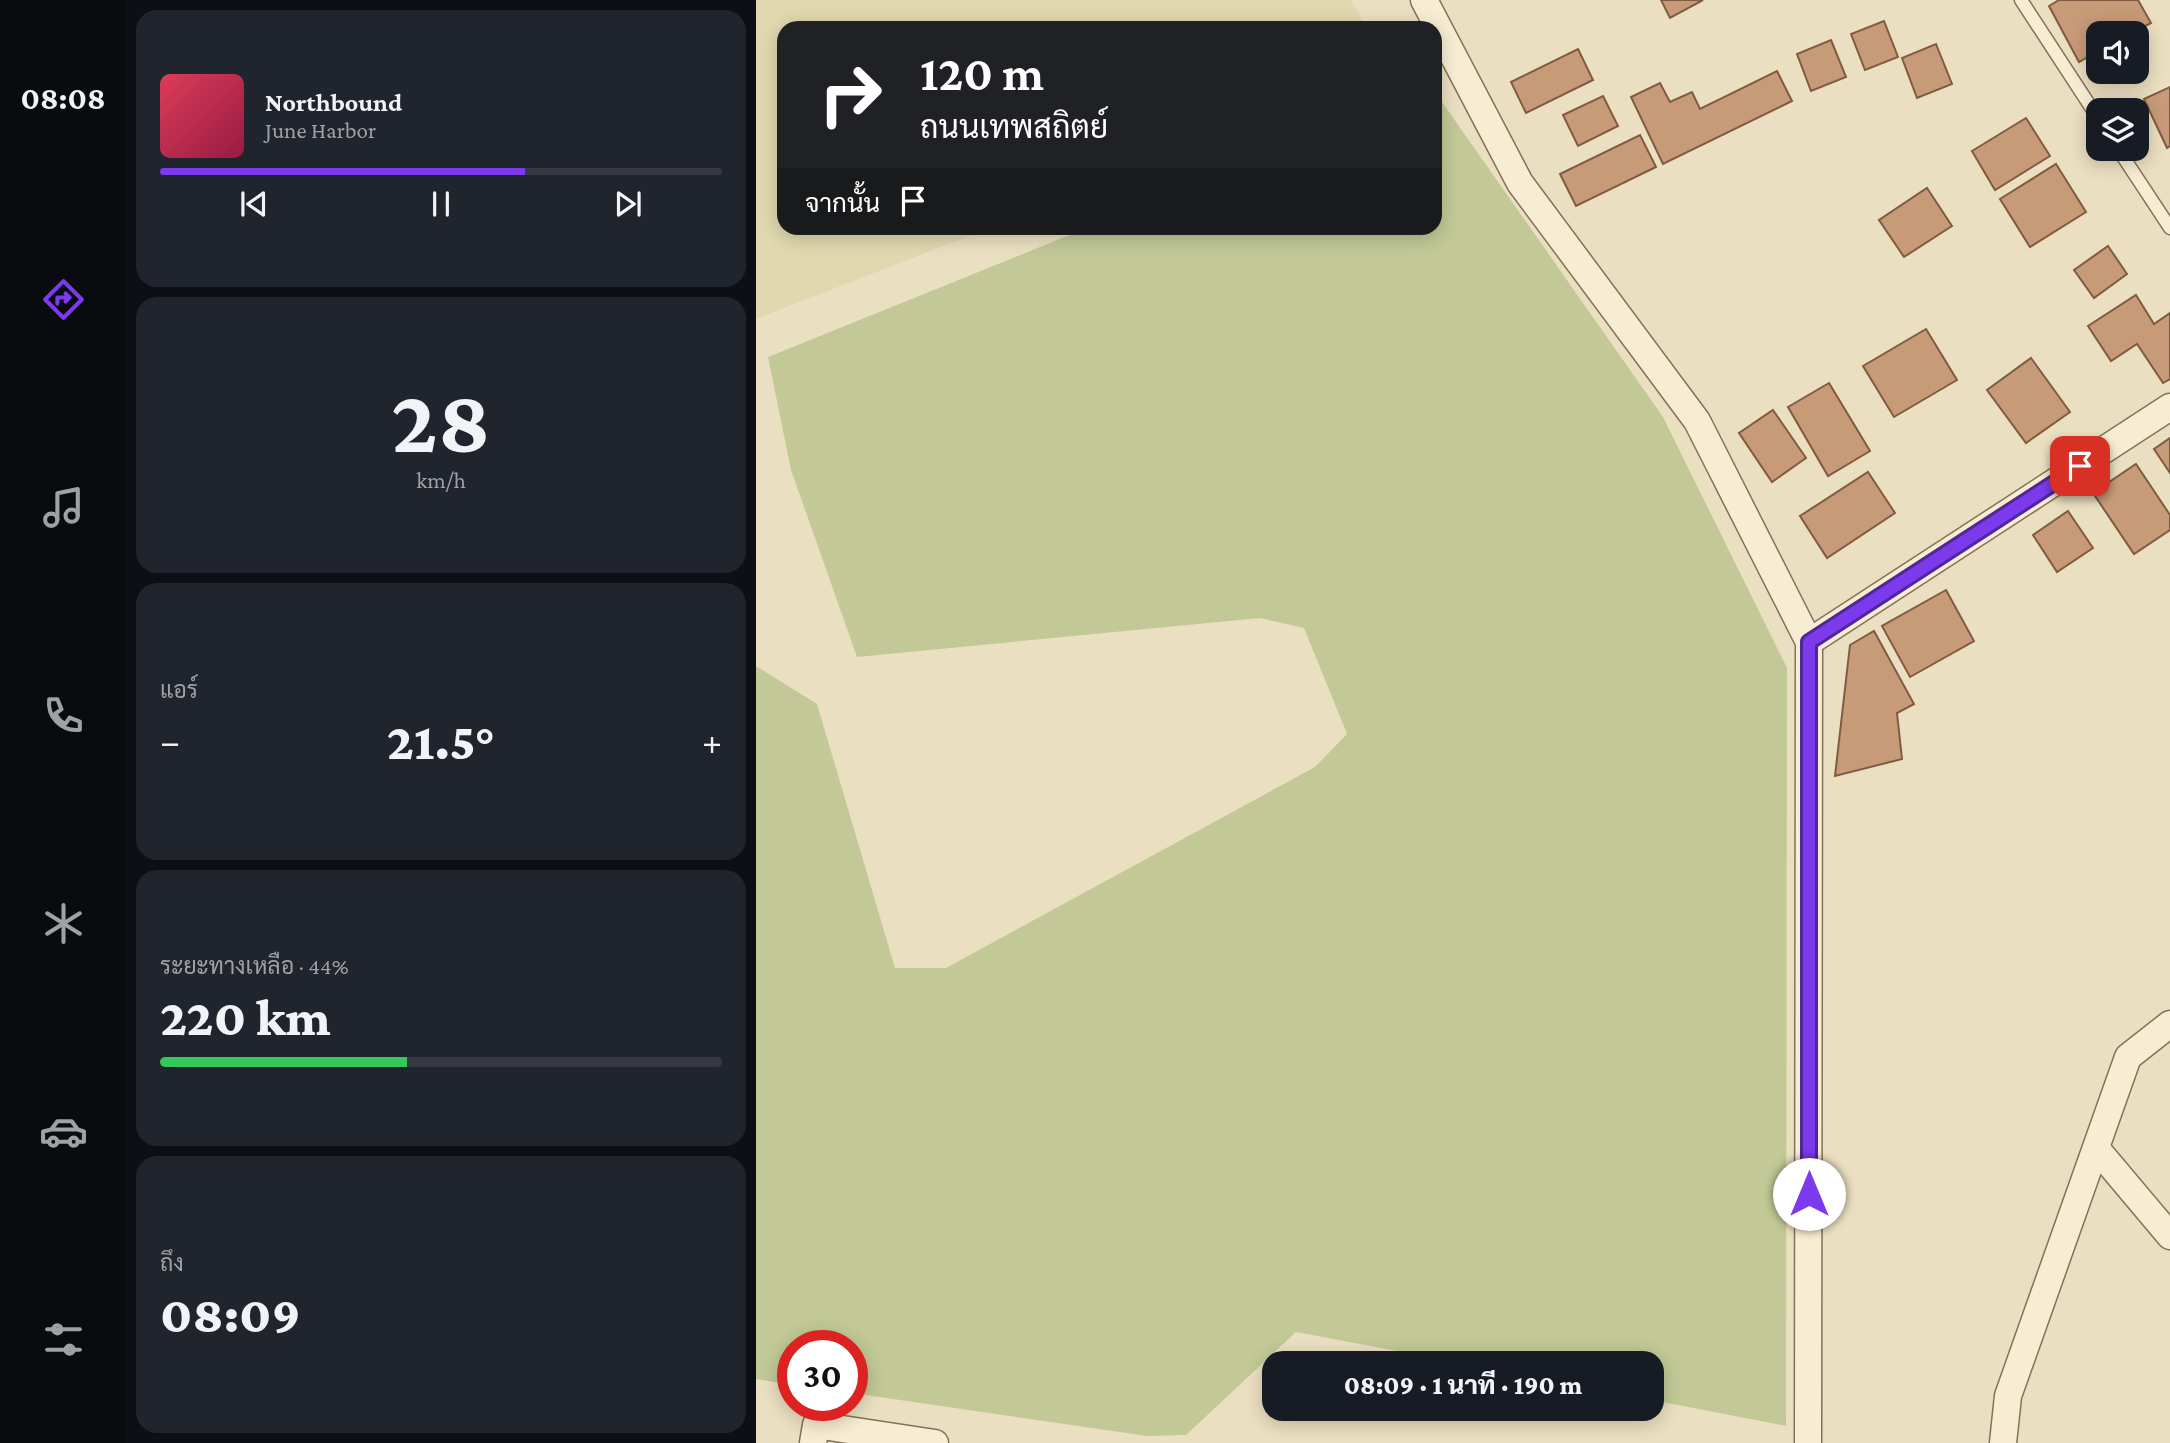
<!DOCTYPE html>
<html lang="th">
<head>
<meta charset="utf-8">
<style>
  :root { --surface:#171b24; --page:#20242c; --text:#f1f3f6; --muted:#9ea1a6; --line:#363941; --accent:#7c3aed }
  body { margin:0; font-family:"Crimson Pro",Sarabun,serif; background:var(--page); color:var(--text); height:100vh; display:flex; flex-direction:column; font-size:26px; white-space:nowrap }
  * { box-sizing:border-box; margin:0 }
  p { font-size:23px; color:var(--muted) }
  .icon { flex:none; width:38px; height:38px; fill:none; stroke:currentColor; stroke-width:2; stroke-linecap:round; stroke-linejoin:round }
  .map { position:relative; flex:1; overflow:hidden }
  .side { display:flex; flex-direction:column; gap:10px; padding:10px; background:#0d0f14; width:630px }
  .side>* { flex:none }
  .hud { position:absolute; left:21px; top:21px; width:665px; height:214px; border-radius:21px; box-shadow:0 4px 18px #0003; background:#202124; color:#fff; overflow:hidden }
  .buttons { position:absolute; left:1330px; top:21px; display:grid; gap:14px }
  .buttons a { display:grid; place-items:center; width:63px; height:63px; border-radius:14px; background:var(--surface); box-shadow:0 4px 18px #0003; font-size:35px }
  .speed { position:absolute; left:21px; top:1330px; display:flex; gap:14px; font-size:35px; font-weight:700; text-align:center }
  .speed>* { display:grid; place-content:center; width:91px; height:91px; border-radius:50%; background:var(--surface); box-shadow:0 4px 18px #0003; line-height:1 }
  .speed .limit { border:10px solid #d22; background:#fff; color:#111 }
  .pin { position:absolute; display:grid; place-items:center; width:60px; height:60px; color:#fff; margin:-30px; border-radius:14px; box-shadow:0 4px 10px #0006 }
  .me { position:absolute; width:77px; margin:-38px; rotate:0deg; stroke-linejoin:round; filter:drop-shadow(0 0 5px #0008) }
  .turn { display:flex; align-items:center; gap:24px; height:147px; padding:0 28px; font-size:32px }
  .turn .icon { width:91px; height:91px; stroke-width:2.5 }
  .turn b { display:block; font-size:49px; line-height:60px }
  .then { display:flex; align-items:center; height:66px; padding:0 28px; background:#0003; gap:14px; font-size:26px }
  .big { font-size:52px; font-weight:800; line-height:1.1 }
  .side .tile { flex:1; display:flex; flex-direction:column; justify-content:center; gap:10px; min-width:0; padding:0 24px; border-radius:21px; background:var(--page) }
  .side .dial { align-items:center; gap:0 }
  .dial b { font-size:91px; line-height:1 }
  .song { display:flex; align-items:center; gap:21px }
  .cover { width:84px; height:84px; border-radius:10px; background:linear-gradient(135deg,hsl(350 70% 55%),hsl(340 70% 35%)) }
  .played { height:7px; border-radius:4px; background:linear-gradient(90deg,var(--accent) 65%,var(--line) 65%) }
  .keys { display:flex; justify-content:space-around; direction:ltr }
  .heat { display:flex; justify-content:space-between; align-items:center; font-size:38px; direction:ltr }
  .charge { height:10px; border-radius:5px; background:linear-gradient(90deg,#34c759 44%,var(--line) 0) }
  .trip { position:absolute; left:506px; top:1351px; width:402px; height:70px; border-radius:21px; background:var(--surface); box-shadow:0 4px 18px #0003; font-weight:800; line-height:70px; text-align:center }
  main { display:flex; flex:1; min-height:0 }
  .tab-bar { display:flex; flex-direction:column; width:126px; justify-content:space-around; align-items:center; background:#090b0e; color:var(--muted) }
  .tab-bar .icon { width:49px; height:49px }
  .tab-bar .active { color:var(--accent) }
  .tab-bar b { font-size:32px; color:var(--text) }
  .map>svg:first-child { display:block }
</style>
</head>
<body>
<main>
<nav class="tab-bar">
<b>08:08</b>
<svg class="icon active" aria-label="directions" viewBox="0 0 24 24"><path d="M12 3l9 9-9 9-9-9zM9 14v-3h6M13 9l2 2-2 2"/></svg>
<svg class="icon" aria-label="music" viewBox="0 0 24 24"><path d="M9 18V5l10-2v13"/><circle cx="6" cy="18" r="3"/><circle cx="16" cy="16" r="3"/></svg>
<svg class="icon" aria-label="phone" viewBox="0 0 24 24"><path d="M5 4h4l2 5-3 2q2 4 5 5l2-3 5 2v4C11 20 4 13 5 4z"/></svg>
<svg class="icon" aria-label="climate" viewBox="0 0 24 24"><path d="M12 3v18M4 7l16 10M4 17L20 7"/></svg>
<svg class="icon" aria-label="car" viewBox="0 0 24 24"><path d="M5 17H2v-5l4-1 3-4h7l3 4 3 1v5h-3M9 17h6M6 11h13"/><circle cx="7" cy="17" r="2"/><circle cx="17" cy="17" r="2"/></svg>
<svg class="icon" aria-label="filters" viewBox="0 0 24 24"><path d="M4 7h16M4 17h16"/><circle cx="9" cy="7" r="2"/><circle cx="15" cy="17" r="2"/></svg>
</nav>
<section class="side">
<div class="tile">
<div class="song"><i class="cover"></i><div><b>Northbound</b><p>June Harbor</p></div></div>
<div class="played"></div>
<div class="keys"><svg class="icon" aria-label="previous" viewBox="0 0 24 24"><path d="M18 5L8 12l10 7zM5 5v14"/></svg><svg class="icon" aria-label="pause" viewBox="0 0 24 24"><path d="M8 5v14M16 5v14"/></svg><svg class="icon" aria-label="next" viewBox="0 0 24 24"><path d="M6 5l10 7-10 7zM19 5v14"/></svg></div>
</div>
<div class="tile dial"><b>28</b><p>km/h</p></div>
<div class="tile"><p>แอร์</p>
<div class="heat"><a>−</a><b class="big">21.5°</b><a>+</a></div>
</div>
<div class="tile"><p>ระยะทางเหลือ · 44%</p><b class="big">220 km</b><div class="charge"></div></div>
<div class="tile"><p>ถึง</p><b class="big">08:09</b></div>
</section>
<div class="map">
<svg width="1414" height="1443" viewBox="0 0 1414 1443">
  <rect width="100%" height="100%" fill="#ebdfc1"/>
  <path fill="#e0d9af" d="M 0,0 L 595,0 L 610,28 L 28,28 L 28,228 L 233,228 L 0,319 Z"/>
  <path fill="#c2c996" d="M 679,92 L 907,417 L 1031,668 L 1030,1426 L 896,1400 L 896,1363 L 705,1363 L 540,1332 L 430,1435 L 391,1436 L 96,1393 L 96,1346 L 37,1346 L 37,1385 L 0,1379 L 0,666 L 61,704 L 139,968 L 190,968 L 559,767 L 591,734 L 548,628 L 504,618 L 101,657 L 35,470 L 12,357 L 331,228 L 679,228 Z"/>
  <path fill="#c89b78" stroke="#815b41" stroke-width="2" d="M 905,0 L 947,0 L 914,18 Z
    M 1303,0 L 1382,0 L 1395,23 L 1376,33 L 1342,33 L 1342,51 L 1323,62 L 1293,6 Z
    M 1128,21 L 1142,57 L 1109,70 L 1095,34 Z
    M 1075,40 L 1090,77 L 1055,91 L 1041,54 Z
    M 1180,44 L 1196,84 L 1161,98 L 1146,58 Z
    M 822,49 L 837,80 L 770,113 L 755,82 Z
    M 1021,71 L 1036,101 L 907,164 L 875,97 L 904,83 L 914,102 L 936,92 L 944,109 Z
    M 1414,87 L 1414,146 L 1411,148 L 1388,99 Z
    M 847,96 L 862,126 L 822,146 L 807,115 Z
    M 1270,118 L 1294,156 L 1239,190 L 1216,151 Z
    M 884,135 L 900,167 L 820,206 L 804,174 Z
    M 1300,164 L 1330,212 L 1274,247 L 1244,199 Z
    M 1171,188 L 1196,226 L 1148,257 L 1123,220 Z
    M 1352,246 L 1371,274 L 1338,298 L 1318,270 Z
    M 1380,295 L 1398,324 L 1414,313 L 1414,379 L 1407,383 L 1381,344 L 1355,361 L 1332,326 Z
    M 1170,329 L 1201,380 L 1138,417 L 1107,366 Z
    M 1275,358 L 1314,412 L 1270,443 L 1231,390 Z
    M 1073,383 L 1114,451 L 1072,476 L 1032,407 Z
    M 1017,410 L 1050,458 L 1016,482 L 983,433 Z
    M 1414,438 L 1414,473 L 1398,449 Z
    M 1380,464 L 1414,515 L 1414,530 L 1378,554 L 1337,493 Z
    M 1112,472 L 1139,513 L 1071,558 L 1044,516 Z
    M 1312,511 L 1337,548 L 1301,572 L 1277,535 Z
    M 1190,590 L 1218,641 L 1154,677 L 1126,626 Z
    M 1118,631 L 1158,704 L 1141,713 L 1146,759 L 1079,776 L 1094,645 Z"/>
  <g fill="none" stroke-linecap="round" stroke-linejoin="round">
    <defs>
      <path id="lane" d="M 1265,0 L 1342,118
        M 1362,149 L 1414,228"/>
      <path id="street" d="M 668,0 L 764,183 L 941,421 L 1053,642 L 1052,1443
        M 1053,642 L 1414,407
        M 1340,1148 L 1414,1236
        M 57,1443 L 60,1425 L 179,1443
        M 1247,1443 L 1252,1396 L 1372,1057 L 1414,1024"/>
    </defs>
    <use href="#lane" stroke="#847159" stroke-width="15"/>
    <use href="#street" stroke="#847159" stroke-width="29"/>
    <use href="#lane" stroke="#f7edd3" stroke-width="12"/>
    <use href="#street" stroke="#f7edd3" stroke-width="26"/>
  </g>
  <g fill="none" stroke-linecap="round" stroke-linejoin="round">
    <defs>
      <path id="route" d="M 1053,1194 L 1053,642 L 1324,466"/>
    </defs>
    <use href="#route" stroke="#51269a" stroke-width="18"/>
    <use href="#route" stroke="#7c3aed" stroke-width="12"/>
  </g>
</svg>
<div class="buttons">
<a><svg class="icon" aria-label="sound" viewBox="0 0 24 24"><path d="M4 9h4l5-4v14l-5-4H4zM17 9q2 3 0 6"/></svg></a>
<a><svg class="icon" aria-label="layers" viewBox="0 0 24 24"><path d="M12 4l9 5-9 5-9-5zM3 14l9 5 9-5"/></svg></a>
</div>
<div class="speed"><div class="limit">30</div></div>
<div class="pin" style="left:1324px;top:466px;background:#d93025"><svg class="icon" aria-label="arrive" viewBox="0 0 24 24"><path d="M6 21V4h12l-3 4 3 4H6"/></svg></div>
<svg class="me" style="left:1053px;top:1194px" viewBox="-20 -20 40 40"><circle r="19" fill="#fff"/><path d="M0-13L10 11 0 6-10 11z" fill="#7c3aed"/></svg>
<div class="trip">08:09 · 1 นาที · 190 m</div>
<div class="hud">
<div class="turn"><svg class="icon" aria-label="right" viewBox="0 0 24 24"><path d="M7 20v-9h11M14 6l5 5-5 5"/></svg><div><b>120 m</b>ถนนเทพสถิตย์</div></div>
<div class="then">จากนั้น<svg class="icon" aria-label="arrive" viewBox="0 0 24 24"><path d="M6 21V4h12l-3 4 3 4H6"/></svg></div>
</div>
</div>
</main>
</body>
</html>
